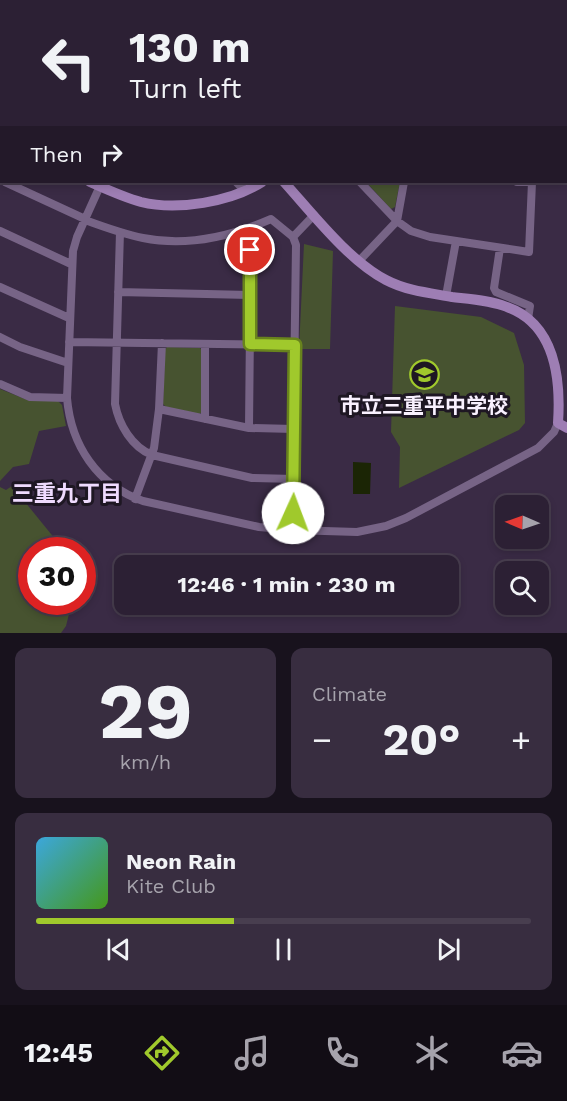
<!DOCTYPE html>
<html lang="en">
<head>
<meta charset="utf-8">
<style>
  :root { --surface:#2c2034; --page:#382d40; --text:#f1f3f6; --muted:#a6a3ac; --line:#483e4f; --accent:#a0c92c }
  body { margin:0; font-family:"Work Sans","Noto Sans JP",sans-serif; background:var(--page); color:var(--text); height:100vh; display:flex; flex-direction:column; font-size:22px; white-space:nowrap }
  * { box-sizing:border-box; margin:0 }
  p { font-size:20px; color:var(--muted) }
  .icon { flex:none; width:33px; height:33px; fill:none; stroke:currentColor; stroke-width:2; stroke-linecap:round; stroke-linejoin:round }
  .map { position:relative; height:633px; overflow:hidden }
  .drawer { display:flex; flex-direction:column; gap:15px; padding:15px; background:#18121d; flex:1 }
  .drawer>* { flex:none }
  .banner { position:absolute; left:0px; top:0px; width:567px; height:183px; box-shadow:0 3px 9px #0003,0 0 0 2px var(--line); background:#2c2034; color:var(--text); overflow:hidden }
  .needle { width:39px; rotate:272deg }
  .buttons { position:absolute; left:495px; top:495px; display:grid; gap:12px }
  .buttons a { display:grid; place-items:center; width:54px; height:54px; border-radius:12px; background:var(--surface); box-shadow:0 3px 9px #0003,0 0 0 2px var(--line); font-size:30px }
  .speed { position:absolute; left:18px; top:537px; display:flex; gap:12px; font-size:30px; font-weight:700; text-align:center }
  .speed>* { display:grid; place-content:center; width:78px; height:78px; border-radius:50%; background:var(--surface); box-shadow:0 3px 9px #0003,0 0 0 2px var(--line); line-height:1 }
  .speed .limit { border:9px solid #d22; background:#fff; color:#111 }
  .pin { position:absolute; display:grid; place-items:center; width:51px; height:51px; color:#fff; margin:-26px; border:3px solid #fff; border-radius:50%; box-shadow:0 2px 6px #0007 }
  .me { position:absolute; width:66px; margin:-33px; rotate:2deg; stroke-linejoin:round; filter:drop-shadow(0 0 4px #0008) }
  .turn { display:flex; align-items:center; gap:21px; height:126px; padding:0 30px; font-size:27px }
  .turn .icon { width:78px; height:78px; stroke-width:2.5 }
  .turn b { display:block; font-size:42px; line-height:51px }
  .then { display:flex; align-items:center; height:57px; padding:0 30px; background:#0003; gap:12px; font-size:22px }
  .big { font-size:45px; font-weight:700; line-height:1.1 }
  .drawer .card { flex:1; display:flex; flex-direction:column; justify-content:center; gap:9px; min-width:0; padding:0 21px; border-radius:12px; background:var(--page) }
  .drawer .dial { align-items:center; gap:0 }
  .dial b { font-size:78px; line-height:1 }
  .song { display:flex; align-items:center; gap:18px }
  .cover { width:72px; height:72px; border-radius:9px; background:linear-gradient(135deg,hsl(200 70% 55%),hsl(100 70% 35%)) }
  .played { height:6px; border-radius:3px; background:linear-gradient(90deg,var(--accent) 40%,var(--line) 40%) }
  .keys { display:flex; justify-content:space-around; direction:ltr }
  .heat { display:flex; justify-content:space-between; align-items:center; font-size:33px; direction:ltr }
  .drawer .tiles { flex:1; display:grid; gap:15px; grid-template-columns:1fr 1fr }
  .card:last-child { grid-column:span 2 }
  .trip { position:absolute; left:114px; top:555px; width:345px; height:60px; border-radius:12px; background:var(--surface); box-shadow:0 3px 9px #0003,0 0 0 2px var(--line); font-weight:700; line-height:60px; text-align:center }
  .menu { display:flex; height:96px; justify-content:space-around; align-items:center; background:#120d15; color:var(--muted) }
  .menu .icon { width:42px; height:42px }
  .menu .on { color:var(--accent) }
  .menu b { font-size:27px; color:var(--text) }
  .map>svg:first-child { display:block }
</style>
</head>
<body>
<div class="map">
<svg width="567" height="633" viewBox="0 0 567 633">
  <rect width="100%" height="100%" fill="#3a2b45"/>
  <path fill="#475330" d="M 366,182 L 400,182 L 395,207 L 391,209 Z
    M 304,244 L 333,251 L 330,349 L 299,349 Z
    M 395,306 L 481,317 L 514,333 L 524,365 L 525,423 L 519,430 L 399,488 L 400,447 L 391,432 Z
    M 167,347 L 200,348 L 203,351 L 203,412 L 199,414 L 166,407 L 163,404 L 165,350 Z
    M 0,389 L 30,401 L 58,401 L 62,405 L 66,426 L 39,431 L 29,464 L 13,467 L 0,481 Z
    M 12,486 L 64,550 L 32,550 L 32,602 L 72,602 L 66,626 L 61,633 L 0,633 L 0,487 L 6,490 Z"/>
  <path fill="#1b2505" d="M 353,462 L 371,463 L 370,494 L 353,494 Z"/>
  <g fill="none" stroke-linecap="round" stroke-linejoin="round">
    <path stroke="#776486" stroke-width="8" d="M 117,0 L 118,2
      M 181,0 L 183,2
      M 244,0 L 245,2
      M 557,0 L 557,2
      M 29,2 L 31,0
      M 297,2 L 297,0
      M 410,2 L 410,0
      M 475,2 L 475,0
      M 523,2 L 523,0
      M 0,52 L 2,49
      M 0,101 L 2,102
      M 5,182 L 85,219
      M 236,182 L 244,190
      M 360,182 L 397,221 L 411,231 L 430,237 L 529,252 L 532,182
      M 517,182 L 532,182
      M 100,186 L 77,237 L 73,251 L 67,398 C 71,445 97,485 143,501 L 259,527 L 292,530 L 357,532 L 386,526 L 406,518 L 538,448 L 554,432 L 558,423
      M 85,220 C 104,227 123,234 143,238 C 187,247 232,236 271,219 L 293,237 L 296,245 L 292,530
      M 0,231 L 71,264
      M 120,232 L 115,404 C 119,425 132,447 152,455 L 252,478 L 294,479
      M 293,237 L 314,215
      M 500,248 L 494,288 L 496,292 L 530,306 L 528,319
      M 359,261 L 397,221 L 404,182
      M 0,287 L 69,318
      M 118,292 L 250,295
      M 446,296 L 456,241
      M 0,337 L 20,347 L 68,363
      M 69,342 L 295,345
      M 0,384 L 30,397 L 67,398
      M 159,409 L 249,428 L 294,429
      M 205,419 L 205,344
      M 249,428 L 251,228
      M 135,499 L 154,448 L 159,409 L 162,343"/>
    <path stroke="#9e7eb4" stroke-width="10" d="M 331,2 L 331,0
      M 0,139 L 2,140
      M 90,182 C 106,189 123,197 141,202 C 177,211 231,202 262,182
      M 284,182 C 312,213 349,261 386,280 C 407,291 430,293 452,297 C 470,299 490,300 507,307 C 555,324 561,379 558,423 L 567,428"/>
  </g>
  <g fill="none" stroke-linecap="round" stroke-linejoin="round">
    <defs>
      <path id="route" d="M 250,250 L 250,344 L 295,345 L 293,513"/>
    </defs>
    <use href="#route" stroke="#68831d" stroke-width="15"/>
    <use href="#route" stroke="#a0c92c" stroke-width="10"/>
  </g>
  <defs>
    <symbol id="school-ring" viewBox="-11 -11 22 22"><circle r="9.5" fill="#1e1723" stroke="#a0c92c" stroke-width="1.5"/><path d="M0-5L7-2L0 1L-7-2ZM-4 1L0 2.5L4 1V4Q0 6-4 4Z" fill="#a0c92c"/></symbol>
  </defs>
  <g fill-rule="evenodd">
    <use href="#school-ring" x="408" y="358" width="33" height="33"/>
  </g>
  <g text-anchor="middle" stroke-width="6" stroke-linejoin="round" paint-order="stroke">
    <g font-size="21" font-weight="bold" fill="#f9f1ff" stroke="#1e1723">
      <text x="424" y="413">市立三重平中学校</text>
    </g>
    <g font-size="22" font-weight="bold" fill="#efdbfe" stroke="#1e1723">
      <text x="67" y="501">三重九丁目</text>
    </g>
  </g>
</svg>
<div class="buttons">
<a><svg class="needle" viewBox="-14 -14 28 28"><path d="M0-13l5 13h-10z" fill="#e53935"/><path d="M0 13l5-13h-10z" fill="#a6a3ac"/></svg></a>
<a><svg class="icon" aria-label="search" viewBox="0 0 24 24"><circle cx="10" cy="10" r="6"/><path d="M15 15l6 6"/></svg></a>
</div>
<div class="speed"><div class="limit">30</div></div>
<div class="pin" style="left:250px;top:250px;background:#d93025"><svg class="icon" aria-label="arrive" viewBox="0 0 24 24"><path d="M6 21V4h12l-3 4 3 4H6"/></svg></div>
<svg class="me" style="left:293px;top:513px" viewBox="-20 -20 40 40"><circle r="19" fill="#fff"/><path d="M0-13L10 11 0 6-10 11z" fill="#a0c92c"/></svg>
<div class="trip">12:46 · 1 min · 230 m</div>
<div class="banner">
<div class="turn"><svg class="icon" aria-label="left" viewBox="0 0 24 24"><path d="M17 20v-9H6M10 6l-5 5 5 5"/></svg><div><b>130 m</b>Turn left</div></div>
<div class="then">Then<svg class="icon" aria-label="right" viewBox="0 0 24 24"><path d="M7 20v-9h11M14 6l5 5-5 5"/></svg></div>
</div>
</div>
<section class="drawer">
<div class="tiles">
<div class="card dial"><b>29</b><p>km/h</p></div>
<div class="card"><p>Climate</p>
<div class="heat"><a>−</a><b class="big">20°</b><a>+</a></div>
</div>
<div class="card">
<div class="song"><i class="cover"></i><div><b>Neon Rain</b><p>Kite Club</p></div></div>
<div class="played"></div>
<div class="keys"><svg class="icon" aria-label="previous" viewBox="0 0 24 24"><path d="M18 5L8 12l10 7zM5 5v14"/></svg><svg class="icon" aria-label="pause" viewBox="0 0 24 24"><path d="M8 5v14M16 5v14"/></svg><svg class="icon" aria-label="next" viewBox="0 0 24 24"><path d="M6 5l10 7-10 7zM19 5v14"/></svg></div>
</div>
</div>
</section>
<nav class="menu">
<b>12:45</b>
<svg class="icon on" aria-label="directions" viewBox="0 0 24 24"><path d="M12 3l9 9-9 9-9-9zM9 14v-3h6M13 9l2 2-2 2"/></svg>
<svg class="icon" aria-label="music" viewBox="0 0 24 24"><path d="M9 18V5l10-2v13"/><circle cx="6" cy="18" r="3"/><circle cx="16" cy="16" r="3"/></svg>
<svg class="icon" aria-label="phone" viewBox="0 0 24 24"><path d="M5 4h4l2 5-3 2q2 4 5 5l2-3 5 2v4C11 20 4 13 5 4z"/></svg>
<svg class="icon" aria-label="climate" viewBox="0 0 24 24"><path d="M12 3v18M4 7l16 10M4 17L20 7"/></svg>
<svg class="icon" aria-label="car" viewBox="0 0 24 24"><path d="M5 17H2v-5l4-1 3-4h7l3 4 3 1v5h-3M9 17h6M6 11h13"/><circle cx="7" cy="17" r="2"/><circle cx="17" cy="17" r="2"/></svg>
</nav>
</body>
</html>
